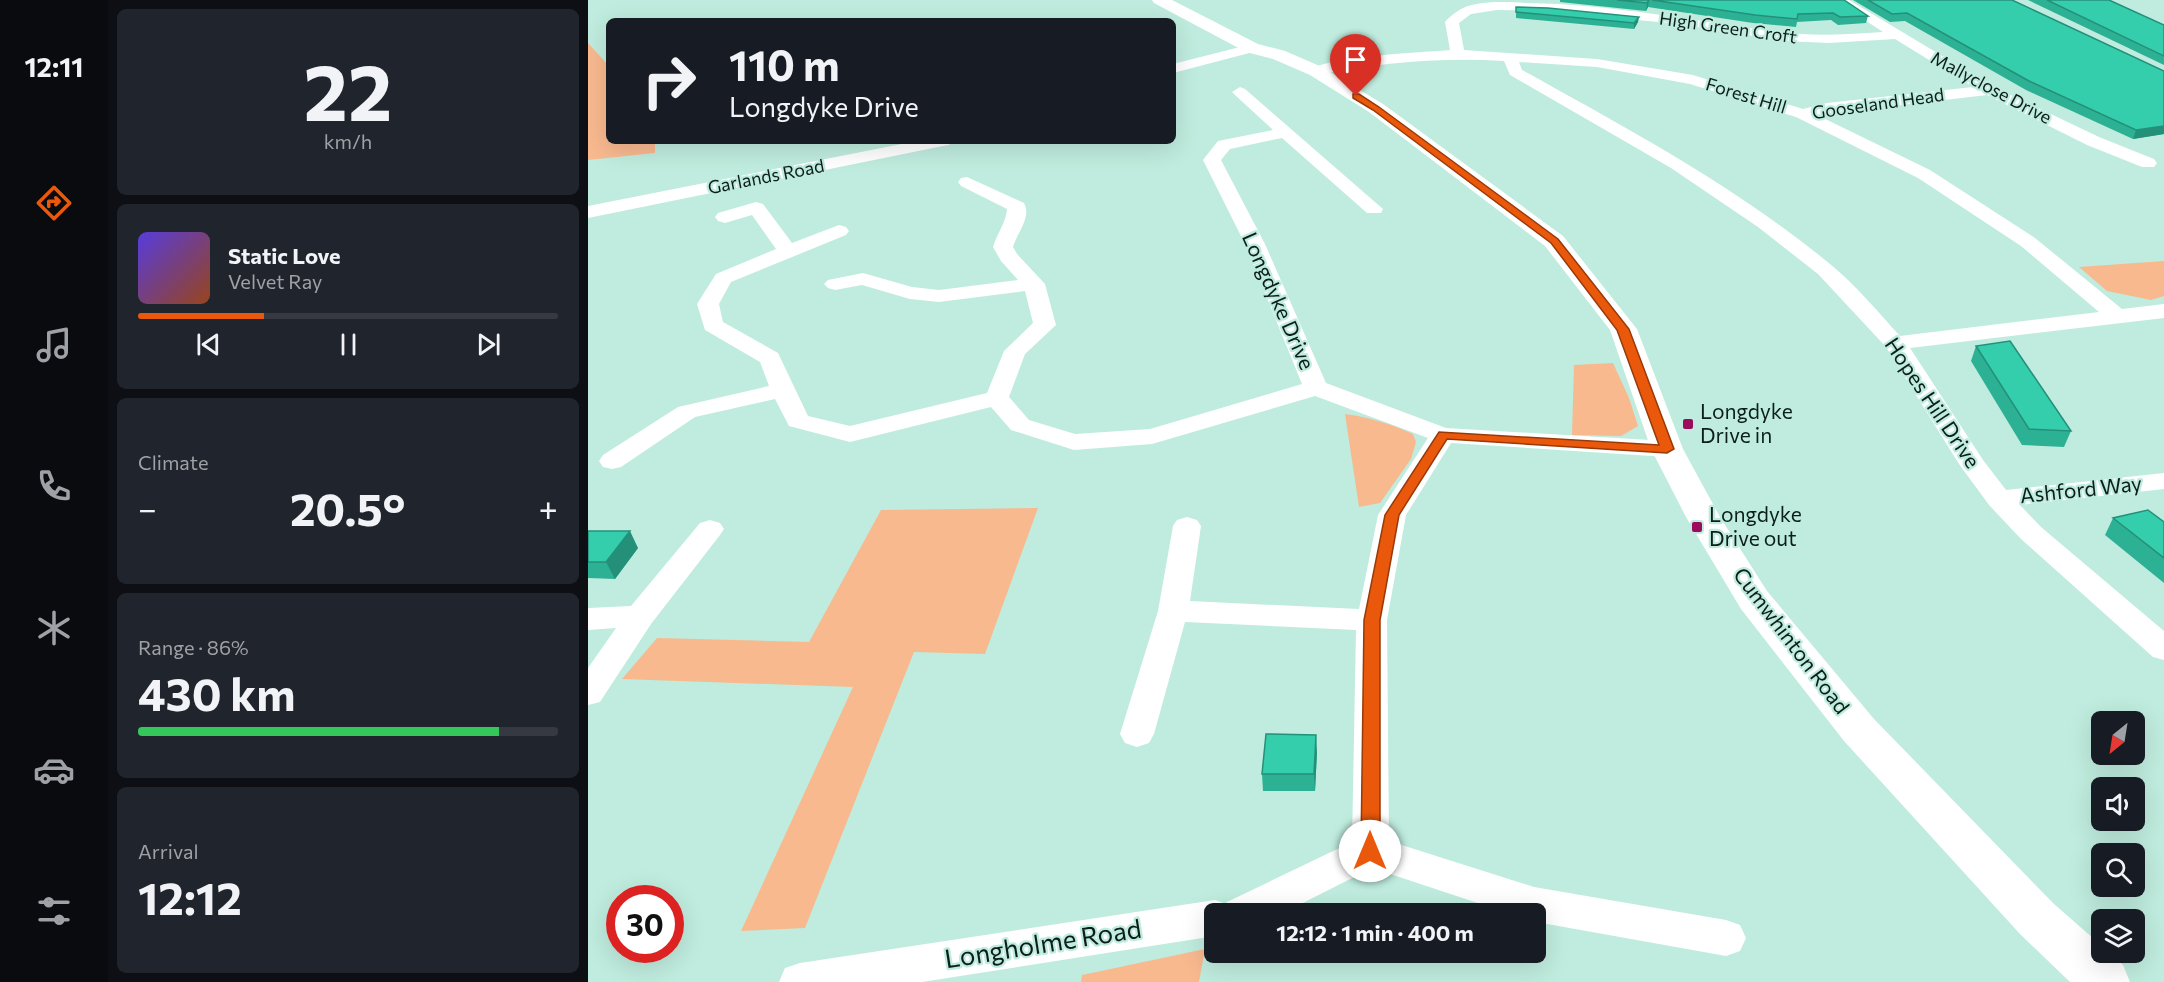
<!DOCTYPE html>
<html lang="en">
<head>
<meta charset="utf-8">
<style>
  :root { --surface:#171b24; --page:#20242c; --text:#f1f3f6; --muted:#9ea1a6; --line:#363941; --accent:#ea580c }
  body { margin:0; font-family:Commissioner,sans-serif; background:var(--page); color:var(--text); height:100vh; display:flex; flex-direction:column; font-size:22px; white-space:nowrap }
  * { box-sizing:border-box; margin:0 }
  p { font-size:20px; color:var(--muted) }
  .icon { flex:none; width:33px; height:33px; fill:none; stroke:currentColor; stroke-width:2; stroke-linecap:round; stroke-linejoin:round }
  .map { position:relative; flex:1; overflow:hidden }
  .sheet { display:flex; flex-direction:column; gap:9px; padding:9px; background:#0d0f14; width:480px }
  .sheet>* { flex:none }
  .banner { position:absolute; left:18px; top:18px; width:570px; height:126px; border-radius:9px; box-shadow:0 6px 24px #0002; background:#171b24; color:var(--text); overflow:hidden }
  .needle { width:39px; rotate:210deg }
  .controls { position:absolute; left:1503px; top:711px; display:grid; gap:12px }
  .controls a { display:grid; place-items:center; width:54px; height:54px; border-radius:9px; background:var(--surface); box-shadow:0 6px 24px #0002; font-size:30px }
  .speed { position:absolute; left:18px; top:885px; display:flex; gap:12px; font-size:30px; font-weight:700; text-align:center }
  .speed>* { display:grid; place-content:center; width:78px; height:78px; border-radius:50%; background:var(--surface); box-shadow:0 6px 24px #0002; line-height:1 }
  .speed .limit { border:9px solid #d22; background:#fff; color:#111 }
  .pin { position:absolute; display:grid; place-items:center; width:51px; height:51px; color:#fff; margin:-62px -26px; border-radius:50% 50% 50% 0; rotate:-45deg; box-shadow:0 0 6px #0007 }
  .pin .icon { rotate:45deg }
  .me { position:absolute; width:66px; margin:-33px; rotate:0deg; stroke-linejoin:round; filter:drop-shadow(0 0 4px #0008) }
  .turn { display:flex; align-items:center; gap:21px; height:126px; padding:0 24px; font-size:27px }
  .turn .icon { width:78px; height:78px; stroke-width:2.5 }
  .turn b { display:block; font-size:42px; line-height:51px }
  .big { font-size:45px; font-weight:700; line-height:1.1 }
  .sheet .widget { flex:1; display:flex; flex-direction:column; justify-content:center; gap:9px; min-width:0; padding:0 21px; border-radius:9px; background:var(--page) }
  .sheet .dial { align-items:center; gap:0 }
  .dial b { font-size:78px; line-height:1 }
  .song { display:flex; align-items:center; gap:18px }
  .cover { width:72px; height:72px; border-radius:9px; background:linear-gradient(135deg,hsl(250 70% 55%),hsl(20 70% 35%)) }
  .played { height:6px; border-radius:3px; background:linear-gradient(90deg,var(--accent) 30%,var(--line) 30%) }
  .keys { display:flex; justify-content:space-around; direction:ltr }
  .heat { display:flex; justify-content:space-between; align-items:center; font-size:33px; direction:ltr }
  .charge { height:9px; border-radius:4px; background:linear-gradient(90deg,#34c759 86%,var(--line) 0) }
  .trip { position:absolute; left:616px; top:903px; width:342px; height:60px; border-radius:9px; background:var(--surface); box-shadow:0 6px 24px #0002; font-weight:700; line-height:60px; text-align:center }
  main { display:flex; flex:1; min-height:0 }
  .menu { display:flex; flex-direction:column; width:108px; justify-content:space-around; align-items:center; background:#090b0e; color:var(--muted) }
  .menu .icon { width:42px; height:42px }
  .menu .current { color:var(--accent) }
  .menu b { font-size:27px; color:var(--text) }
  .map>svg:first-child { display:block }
</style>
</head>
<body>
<main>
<nav class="menu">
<b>12:11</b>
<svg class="icon current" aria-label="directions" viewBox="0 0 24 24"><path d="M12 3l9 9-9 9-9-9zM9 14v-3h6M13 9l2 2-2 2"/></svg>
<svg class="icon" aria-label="music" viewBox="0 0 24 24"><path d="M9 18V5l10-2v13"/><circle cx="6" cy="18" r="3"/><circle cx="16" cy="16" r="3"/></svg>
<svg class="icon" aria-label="phone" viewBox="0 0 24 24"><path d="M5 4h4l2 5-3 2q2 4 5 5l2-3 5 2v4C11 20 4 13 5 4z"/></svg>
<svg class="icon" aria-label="climate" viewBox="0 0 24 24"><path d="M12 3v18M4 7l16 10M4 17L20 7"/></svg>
<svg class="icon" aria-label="car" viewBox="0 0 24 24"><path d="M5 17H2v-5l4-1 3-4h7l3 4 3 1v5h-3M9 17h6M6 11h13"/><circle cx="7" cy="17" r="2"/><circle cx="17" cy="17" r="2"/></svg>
<svg class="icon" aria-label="filters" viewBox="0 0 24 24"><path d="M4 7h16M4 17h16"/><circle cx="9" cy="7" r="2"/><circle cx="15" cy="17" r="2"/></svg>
</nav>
<section class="sheet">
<div class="widget dial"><b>22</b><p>km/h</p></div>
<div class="widget">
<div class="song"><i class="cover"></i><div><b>Static Love</b><p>Velvet Ray</p></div></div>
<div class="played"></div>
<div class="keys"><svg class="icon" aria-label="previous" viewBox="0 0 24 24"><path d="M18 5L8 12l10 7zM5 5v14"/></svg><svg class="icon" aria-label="pause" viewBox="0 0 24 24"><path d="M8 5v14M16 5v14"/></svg><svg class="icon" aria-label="next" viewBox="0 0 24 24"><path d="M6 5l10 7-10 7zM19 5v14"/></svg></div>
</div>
<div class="widget"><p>Climate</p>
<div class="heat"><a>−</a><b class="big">20.5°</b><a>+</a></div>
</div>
<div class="widget"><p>Range · 86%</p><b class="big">430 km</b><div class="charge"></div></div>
<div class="widget"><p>Arrival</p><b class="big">12:12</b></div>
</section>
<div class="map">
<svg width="1576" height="982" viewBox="0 0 1576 982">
  <rect width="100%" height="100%" fill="#bfecde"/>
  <path fill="#f8b98f" d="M 0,43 L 21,66 L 21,141 L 67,141 L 67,153 L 0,160 Z
    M 1576,261 L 1576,296 L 1563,300 L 1519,291 L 1491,267 Z
    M 1025,363 L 1041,398 L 1050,426 L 1033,436 L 984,435 L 986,365 Z
    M 757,414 C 781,417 803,424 825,434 L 828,442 L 823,459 L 792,503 L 771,507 Z
    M 450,508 L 397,654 L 326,652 L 217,928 L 153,931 L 265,687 L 34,679 L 69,638 L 221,642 L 293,510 Z
    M 617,949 L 611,982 L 493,982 L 494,975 Z"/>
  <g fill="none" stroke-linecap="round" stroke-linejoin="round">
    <path fill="#fff" fill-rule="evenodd" d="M 1246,0 L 1261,0 L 1406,87 L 1511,137 L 1566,159 L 1569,163 L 1566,167 L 1554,167 L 1499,145 L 1399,95 L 1229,115 L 1342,170 L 1447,238 L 1534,309 L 1576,304 L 1576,318 L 1322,348 L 1395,460 L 1418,490 L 1576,473 L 1576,489 L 1432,505 L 1453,527 L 1576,631 L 1576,660 L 1565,657 L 1433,539 L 1401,505 L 1371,464 L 1298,347 L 1230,274 L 1170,227 L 1083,168 L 922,75 L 916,61 C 853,57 791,63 728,75 L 721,71 C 733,57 838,52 862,50 L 857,22 C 861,17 869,11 875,8 C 894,0 919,2 939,3 C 1025,4 1109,22 1194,32 C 1227,37 1261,34 1295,32 ZM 909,10 L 960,11 L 1090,24 L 1196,41 L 1241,43 L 1307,39 L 1385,87 L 1239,103 L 1215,109 L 1105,75 L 1009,59 L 876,50 L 871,23 L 883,14 ZM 931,62 L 1009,67 L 1102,84 L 1208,117 L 1330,178 L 1433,246 L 1511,312 L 1312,336 C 1290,312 1268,285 1242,264 C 1147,186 1040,129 934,70 Z
      M 664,44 L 669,45 L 671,48 L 669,51 L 585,73 L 585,64 Z
      M 652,87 L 657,89 L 795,209 L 793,213 L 779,213 L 694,138 L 642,149 L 633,160 L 677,244 L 738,383 L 858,428 L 1079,441 L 1088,444 L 1092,449 L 1088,454 L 1079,457 L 863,443 L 818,515 L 799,620 L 801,841 L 946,887 L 1138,920 L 1152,925 L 1158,938 L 1152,951 L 1138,956 L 948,922 L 948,914 L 923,914 L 784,868 L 693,914 L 627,914 L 627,936 L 334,982 L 191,982 L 197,968 L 212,963 L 627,900 L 638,904 L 639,902 L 764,842 L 768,630 L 597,622 L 566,734 L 561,743 L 549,747 L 537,743 L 532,734 L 570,611 L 585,526 L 589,520 L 599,517 L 609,520 L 613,526 L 602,601 L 771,609 L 790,515 L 840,438 L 727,396 L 564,444 L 486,450 L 423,430 L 403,407 L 262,442 L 201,426 L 187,399 L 107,417 L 33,467 L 24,469 L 15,467 L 11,461 L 15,455 L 90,407 L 181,386 L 172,362 L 117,330 L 109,304 L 128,274 L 188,249 L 164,215 L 137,223 L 130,221 L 127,217 L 130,213 L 168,202 L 175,204 L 204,243 L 251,225 L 258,227 L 261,231 L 258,235 L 143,282 L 131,304 L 135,322 L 190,353 L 220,416 L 262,426 L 399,393 L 416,351 L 445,323 L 437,291 L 351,302 L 322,299 L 274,285 L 247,290 L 240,288 L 236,284 L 240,280 L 275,273 L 324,287 L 351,290 L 430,280 L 413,261 L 405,247 C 409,233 418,223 419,209 L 373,186 L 370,182 L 373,178 L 379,177 L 436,203 C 444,217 429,233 425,247 L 429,254 L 457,284 L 468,325 L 437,354 L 421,397 L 441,420 L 487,434 L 562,429 L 714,384 L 657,244 L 615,160 L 630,141 L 685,130 L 647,95 L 644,92 Z
      M 329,141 L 363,141 L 361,145 L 355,146 L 0,218 L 0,206 Z
      M 122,520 L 132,523 L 136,529 L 132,535 L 63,624 L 12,702 L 0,705 L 0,668 L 28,628 L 0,630 L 0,608 L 43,606 L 112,523 Z"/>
    <path fill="#fff" fill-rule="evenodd" d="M 564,0 L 584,0 L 670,44 L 697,51 L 734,67 L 795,104 L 975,236 L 1049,329 L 1095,449 L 1132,517 L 1179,591 L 1286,719 L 1466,904 L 1514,946 L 1514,952 L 1520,952 L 1535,965 L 1542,982 L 1482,982 L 1432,934 L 1256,741 L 1153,609 L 1098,517 L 1063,449 L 1022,330 L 957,246 L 781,112 L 722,75 L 685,59 L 658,52 L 566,3 Z"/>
  </g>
  <path fill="#2db195" d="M 972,0 L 1256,0 L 1280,16 L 1278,23 L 1250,25 L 1243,20 L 1209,22 L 1208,27 L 1165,23 L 1060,7 L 1058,11 L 972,2 Z
    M 1265,0 L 1424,0 L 1576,71 L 1576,134 L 1545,139 L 1438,90 L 1317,21 L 1302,22 Z
    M 1440,0 L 1521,0 L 1576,25 L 1576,65 Z
    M 928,7 L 1050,22 L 1046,29 L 928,18 Z
    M 1388,346 L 1483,431 L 1476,447 L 1434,445 L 1383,361 Z
    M 1525,518 L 1576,522 L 1576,583 L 1517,535 Z
    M 0,531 L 50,548 L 27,579 L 0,578 Z
    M 729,752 L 727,791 L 675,791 L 674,774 Z"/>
  <path fill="#249079" d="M 1061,0 L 1060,7 L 1058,11 L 1059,3 Z
    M 1051,17 L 1050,22 L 1046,29 L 1046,23 Z
    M 1576,126 L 1576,134 L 1545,139 L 1548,130 Z
    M 42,531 L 50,548 L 27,579 L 18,562 Z
    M 728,735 L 729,752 L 727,791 L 726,774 Z"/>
  <path fill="#34cead" stroke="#249079" stroke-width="1.5" d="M 1029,0 L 1061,0 L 1059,3 Z
    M 1064,0 L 1256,0 L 1280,16 L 1252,17 L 1245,13 L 1210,14 L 1209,19 L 1167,15 Z
    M 1280,0 L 1424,0 L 1576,71 L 1576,126 L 1548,130 L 1441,81 L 1319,13 L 1304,14 Z
    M 1459,0 L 1521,0 L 1576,25 L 1576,56 Z
    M 928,7 L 960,8 L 1051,17 L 1046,23 L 928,12 Z
    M 1422,341 L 1483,431 L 1441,429 L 1388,346 Z
    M 1560,510 L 1576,522 L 1576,558 L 1525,518 Z
    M 0,531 L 42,531 L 18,562 L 0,562 Z
    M 678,734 L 728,735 L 726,774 L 674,774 Z"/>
  <path fill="#ea580c" stroke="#983908" stroke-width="1.5" d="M 765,94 L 771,94 L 791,107 L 970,239 L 1041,329 L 1086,449 L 1079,453 L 859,439 L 811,515 L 792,620 L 792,851 L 789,857 L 782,859 L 775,857 L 773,851 L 776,620 L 797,515 L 851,432 L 1071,445 L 1029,330 L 963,243 L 785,110 L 765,98 Z"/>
  <g fill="#9b0d5c" stroke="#bfecde" stroke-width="2">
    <rect x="1094" y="418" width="12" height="12" rx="3"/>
    <rect x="1103" y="521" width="12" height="12" rx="3"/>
  </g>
  <g text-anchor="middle" stroke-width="4.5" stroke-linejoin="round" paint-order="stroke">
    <g font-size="18" fill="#0c1e19" stroke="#bfecde">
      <text transform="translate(1140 28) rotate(8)" y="6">High Green Croft</text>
      <text transform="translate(1403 88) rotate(28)" y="6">Mallyclose Drive</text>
      <text transform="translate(1158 96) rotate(17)" y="6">Forest Hill</text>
      <text transform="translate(1290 104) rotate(-8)" y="6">Gooseland Head</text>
      <text transform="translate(178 177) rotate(-11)" y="6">Garlands Road</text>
    </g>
    <g font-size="21" fill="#0c1e19" stroke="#bfecde">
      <text transform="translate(690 301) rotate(66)" y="7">Longdyke Drive</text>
      <text transform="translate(1344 403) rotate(56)" y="7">Hopes Hill Drive</text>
      <text transform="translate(1493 490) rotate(-6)" y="7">Ashford Way</text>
      <text transform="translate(1203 641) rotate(53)" y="7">Cumwhinton Road</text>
    </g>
    <g font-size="21" fill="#0c1e19" stroke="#bfecde" text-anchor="start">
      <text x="1112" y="419">Longdyke<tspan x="1112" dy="24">Drive in</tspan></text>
      <text x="1121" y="522">Longdyke<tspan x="1121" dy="24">Drive out</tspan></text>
    </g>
    <g font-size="26" fill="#0c1e19" stroke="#bfecde">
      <text transform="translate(455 944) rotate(-9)" y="9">Longholme Road</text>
    </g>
  </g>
</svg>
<div class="controls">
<a><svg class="needle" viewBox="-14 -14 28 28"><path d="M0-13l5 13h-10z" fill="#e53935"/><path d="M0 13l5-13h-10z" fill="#9ea1a6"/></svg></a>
<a><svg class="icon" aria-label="sound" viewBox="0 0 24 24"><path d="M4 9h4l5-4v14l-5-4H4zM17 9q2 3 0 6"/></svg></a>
<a><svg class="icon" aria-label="search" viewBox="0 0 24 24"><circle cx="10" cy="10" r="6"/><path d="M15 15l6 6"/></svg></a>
<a><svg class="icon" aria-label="layers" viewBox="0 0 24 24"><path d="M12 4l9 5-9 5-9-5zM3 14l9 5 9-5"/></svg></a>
</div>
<div class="speed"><div class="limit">30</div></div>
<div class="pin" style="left:768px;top:96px;background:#d93025"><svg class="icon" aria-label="arrive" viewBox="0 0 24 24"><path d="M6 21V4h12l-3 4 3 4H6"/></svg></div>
<svg class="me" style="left:782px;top:851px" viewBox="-20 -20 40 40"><circle r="19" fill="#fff"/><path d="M0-13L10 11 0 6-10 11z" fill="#ea580c"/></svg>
<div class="trip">12:12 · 1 min · 400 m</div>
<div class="banner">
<div class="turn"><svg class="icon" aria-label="right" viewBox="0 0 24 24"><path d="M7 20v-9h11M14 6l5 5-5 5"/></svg><div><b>110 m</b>Longdyke Drive</div></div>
</div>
</div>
</main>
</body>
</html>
